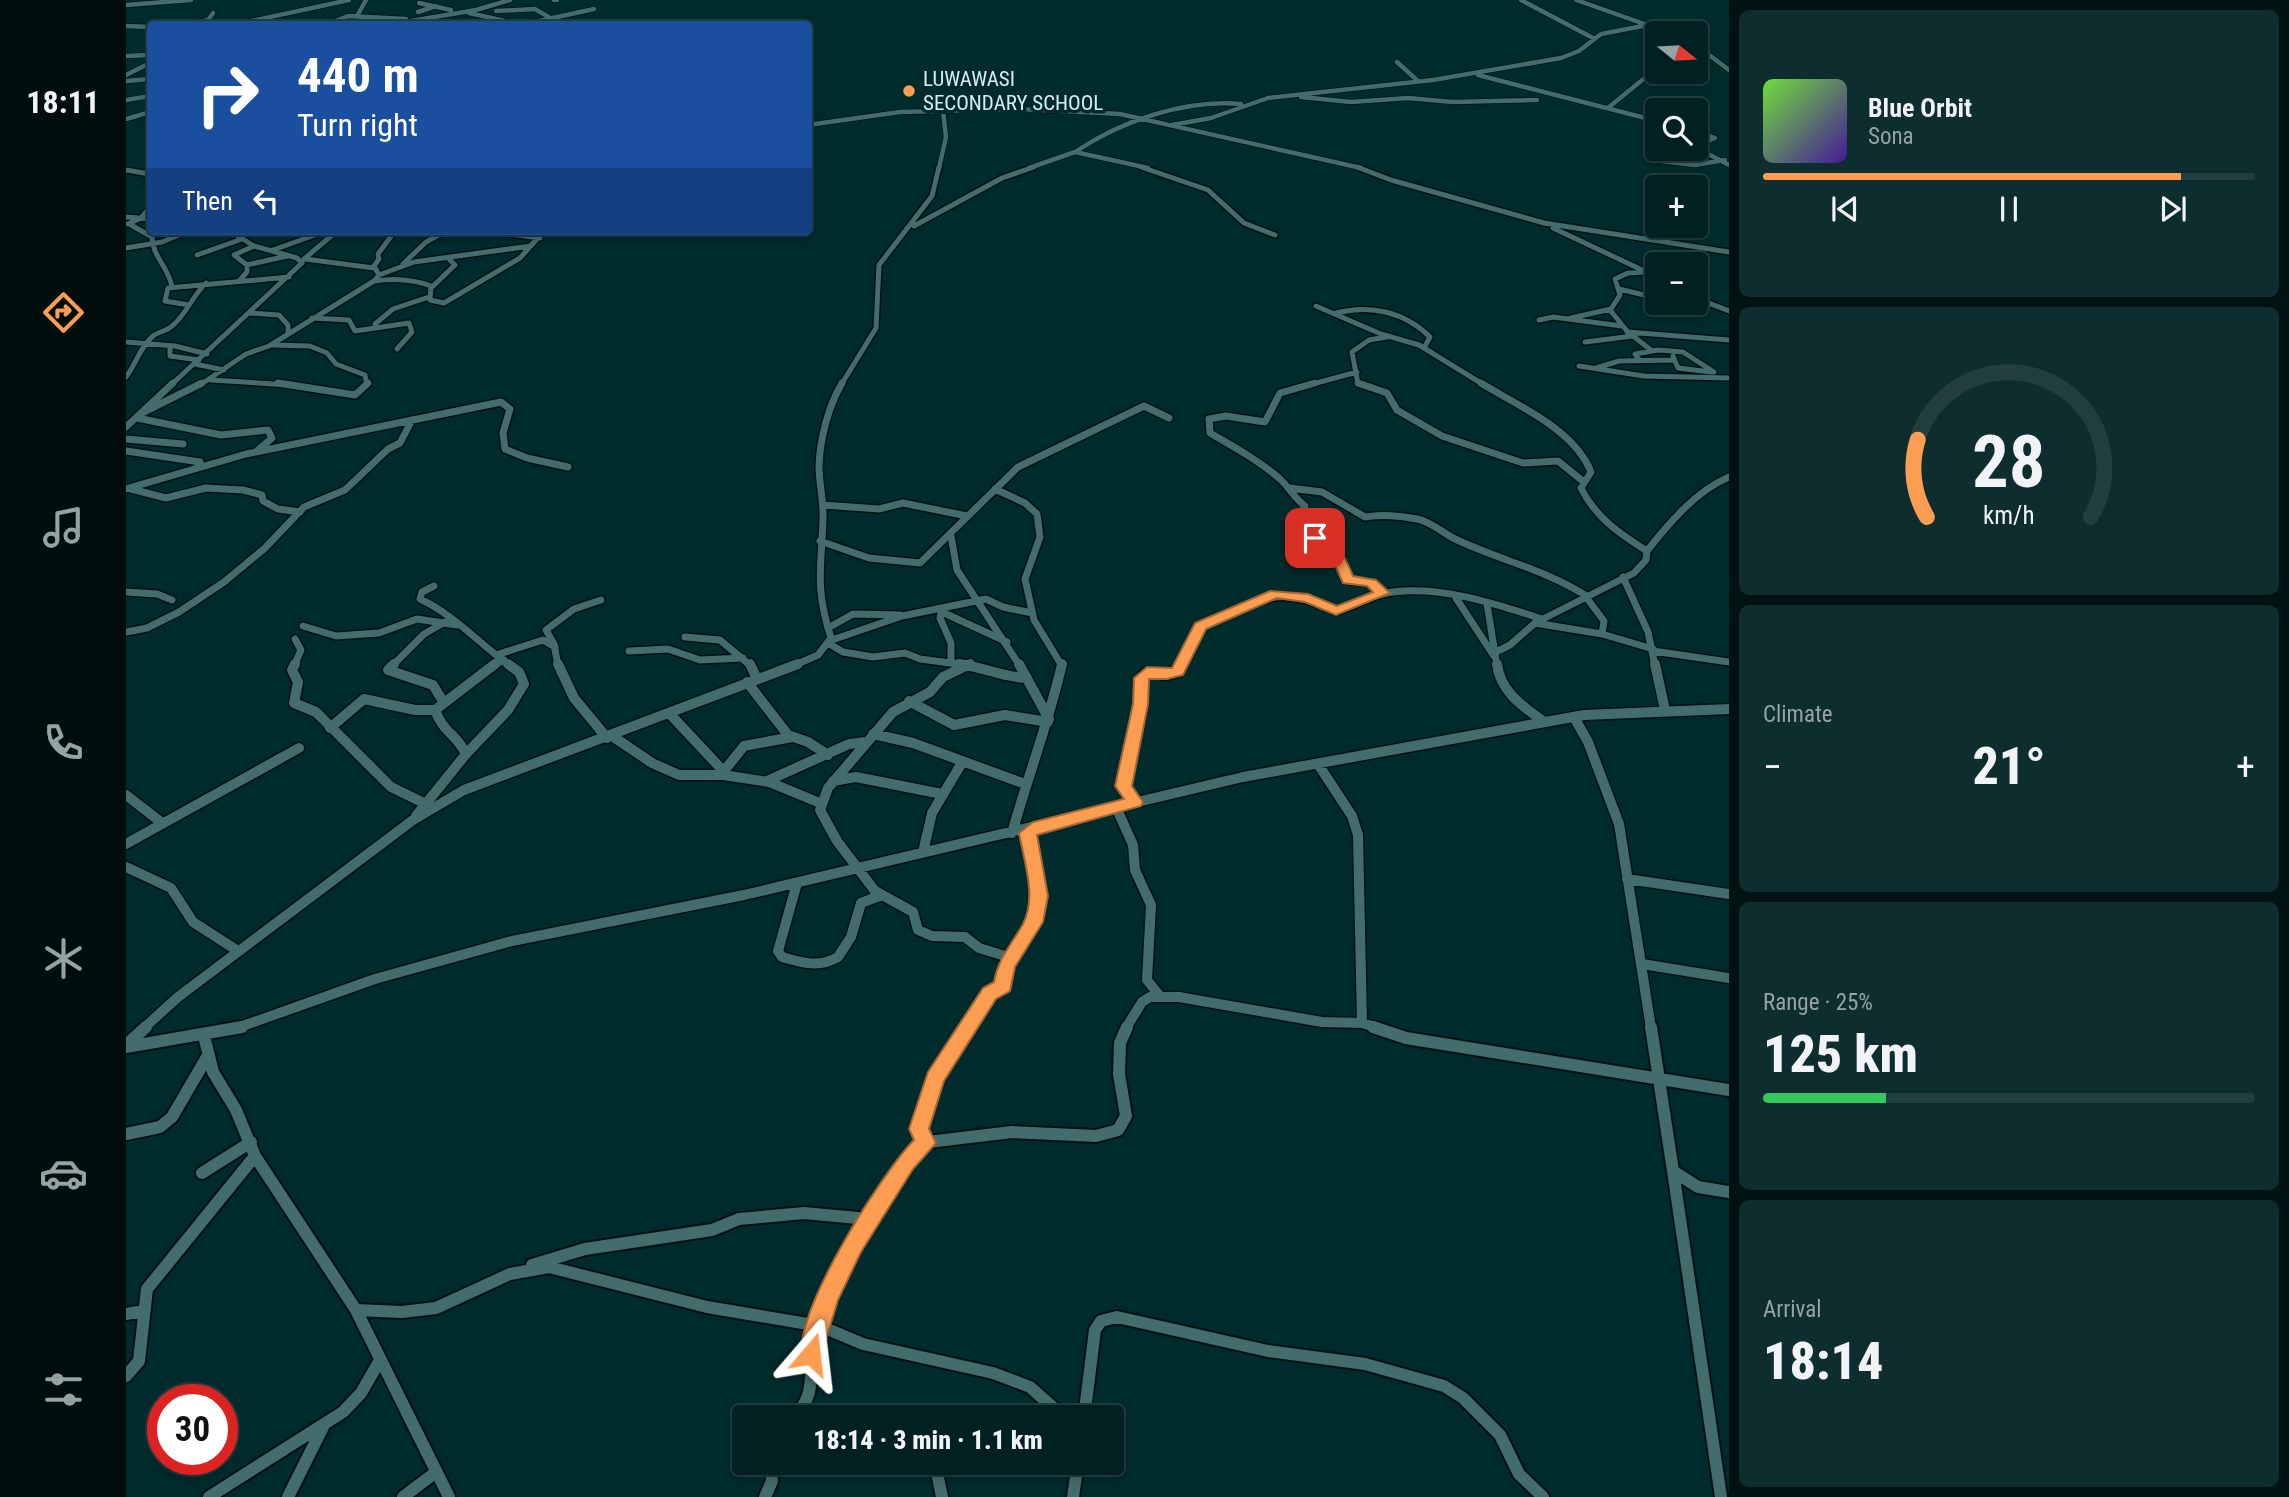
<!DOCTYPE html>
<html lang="en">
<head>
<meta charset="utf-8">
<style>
  :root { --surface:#002021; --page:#0e2d2e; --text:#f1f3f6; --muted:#95a3a5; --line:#223e3f; --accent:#fc9d52 }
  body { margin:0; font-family:"Roboto Condensed",sans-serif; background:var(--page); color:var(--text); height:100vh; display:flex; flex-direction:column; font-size:26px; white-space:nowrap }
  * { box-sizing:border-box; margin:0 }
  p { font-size:23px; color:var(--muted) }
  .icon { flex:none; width:38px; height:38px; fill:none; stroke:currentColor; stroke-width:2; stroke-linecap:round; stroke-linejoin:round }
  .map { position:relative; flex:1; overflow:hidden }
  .details { display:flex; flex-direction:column; gap:10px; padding:10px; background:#001212; width:560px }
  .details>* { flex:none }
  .hud { position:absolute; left:21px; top:21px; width:665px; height:214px; border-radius:7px; box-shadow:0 4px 10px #0003,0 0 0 2px var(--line); background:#1a4fa0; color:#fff; overflow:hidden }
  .needle { width:46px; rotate:108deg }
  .controls { position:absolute; left:1519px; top:21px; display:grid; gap:14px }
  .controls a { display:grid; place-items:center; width:63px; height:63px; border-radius:7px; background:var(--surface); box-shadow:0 4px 10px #0003,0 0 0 2px var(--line); font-size:35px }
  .speed { position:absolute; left:21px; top:1384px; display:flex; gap:14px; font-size:35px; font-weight:700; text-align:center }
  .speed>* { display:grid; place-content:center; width:91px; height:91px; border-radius:50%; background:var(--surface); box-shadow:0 4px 10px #0003,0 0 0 2px var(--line); line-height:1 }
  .speed .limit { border:10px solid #d22; background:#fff; color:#111 }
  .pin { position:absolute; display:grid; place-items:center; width:60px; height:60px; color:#fff; margin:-30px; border-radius:14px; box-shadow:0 4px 10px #0006 }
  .me { position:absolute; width:77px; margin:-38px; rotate:17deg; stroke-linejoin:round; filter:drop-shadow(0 0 5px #0008) }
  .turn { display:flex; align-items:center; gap:24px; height:147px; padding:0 35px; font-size:32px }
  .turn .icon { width:91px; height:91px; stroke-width:2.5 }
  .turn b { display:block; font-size:49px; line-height:60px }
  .then { display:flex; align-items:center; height:66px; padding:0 35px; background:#0003; gap:14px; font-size:26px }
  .big { font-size:52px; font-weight:800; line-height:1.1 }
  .details .card { flex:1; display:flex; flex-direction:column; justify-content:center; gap:10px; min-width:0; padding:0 24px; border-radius:10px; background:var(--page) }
  .details .dial { align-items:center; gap:0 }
  .dial svg { height:182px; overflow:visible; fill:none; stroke:var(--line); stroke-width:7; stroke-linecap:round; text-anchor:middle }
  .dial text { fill:var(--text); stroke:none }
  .song { display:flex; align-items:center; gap:21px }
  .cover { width:84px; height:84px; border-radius:10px; background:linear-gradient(135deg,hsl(100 70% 55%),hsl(260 70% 35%)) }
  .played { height:7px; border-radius:4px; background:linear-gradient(90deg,var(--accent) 85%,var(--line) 85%) }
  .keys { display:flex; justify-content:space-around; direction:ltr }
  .heat { display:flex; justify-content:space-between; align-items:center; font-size:38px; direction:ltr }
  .charge { height:10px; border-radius:5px; background:linear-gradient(90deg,#34c759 25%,var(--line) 0) }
  .trip { position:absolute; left:606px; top:1405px; width:392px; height:70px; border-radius:7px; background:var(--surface); box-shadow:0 4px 10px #0003,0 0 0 2px var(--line); font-weight:800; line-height:70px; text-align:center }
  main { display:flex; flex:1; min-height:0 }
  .menu { display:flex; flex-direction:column; width:126px; justify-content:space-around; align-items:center; background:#000d0d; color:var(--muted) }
  .menu .icon { width:49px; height:49px }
  .menu .active { color:var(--accent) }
  .menu b { font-size:32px; color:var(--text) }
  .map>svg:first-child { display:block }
</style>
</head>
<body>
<main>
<nav class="menu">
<b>18:11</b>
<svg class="icon active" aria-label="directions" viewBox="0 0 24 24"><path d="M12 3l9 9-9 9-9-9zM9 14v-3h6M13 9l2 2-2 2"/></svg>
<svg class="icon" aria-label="music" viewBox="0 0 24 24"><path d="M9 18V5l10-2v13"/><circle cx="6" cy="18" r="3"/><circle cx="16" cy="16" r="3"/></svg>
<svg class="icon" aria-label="phone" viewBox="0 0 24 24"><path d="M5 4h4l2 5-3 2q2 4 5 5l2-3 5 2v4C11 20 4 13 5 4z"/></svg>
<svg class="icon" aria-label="climate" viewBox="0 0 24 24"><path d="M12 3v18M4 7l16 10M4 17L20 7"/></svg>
<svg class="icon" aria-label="car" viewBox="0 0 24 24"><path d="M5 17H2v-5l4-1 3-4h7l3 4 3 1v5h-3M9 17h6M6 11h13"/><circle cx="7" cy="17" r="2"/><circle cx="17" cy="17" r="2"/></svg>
<svg class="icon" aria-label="filters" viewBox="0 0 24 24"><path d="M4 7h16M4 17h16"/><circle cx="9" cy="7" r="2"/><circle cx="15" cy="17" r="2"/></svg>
</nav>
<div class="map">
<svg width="1603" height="1497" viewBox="0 0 1603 1497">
  <rect width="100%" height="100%" fill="#002b2c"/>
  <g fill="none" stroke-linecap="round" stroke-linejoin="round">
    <defs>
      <path id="minor-far4" d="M 428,0 L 431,0
        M 1395,0 L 1467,38
        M 1450,0 L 1544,33
        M 293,3 L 325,10
        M 0,5 L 65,0
        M 370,11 L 409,9 L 426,19
        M 292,12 L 310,6
        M 343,13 L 393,24
        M 231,16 L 240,0
        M 64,24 L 82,20 L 87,13
        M 112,24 L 223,0
        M 201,24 L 222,16 L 280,19
        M 203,24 L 237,24
        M 267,24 L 350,10 L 384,0
        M 399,24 L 468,9
        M 0,26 L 24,27
        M 1570,45 L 1603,70
        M 0,56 L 24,55
        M 1271,62 L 1292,81
        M 0,75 L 24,63
        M 1352,75 L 1531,121
        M 0,81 L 24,79
        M 1175,97 L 1225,102 L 1282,98 L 1327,102 L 1411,100
        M 0,100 L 24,96
        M 1483,107 L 1531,68
        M 0,119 L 24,112
        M 682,125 L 774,112 L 894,109 L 994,114 L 1235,168
        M 1046,125 L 1085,118 L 1142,98 L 1307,80 L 1435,58 L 1453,51 L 1475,34 L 1522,25
        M 1570,131 L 1589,138 L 1574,143 L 1573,149 L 1603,165
        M 949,152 C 995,121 1059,99 1115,104
        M 1535,161 L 1569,165 L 1599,160
        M 813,168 L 820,137 L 817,111
        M 903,168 L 949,152 L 1022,168"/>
      <path id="minor-far3" d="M 1015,167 L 1082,190 L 1118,223 L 1149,235
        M 1231,167 L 1265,180 L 1418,223 L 1603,252
        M 0,170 L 24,174
        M 0,217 L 24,219
        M 2,224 L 15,218 L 24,207
        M 5,225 L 26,237 C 26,256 43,268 46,287
        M 788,226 L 876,178 L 908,167
        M 1427,228 L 1531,277
        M 361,231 L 414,238
        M 0,248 L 36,242 L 63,231
        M 147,250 L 200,231
        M 71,255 L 116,239
        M 178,259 L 211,231
        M 179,259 L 248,268
        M 277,264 L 300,242 L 320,231
        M 121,265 L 161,256
        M 253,275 L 288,262 L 405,246
        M 113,281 L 121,272 L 121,265 L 108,255 L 128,246
        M 248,281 C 268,278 286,279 305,286 L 304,300 L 318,303 L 394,258 L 418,231
        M 305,288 L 329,265 L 323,259
        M 1493,289 L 1531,298
        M 1570,298 L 1603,311
        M 1550,303 L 1582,306
        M 63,305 L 39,301 L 42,288 L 163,277
        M 1190,306 L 1255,334 L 1293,345 L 1358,385
        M 1484,310 L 1501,331 L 1526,351
        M 123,313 L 153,315 L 162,325 L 162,334
        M 1210,313 C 1244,304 1279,312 1304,337 L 1298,348
        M 186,318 L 223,320 L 229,331 L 283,323 L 286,332 L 271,349
        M 1445,318 L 1485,309 L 1494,295 L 1489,279 L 1502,273 L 1520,272
        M 1413,320 L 1427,317 L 1496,326
        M 249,324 L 267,309 L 303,297
        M 1501,332 L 1603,340
        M 0,342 L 49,346 L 81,354
        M 1459,342 L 1507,336
        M 147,345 L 184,346 L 201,353 L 210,364 L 239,375 L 241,385
        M 44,346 L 44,356 L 73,360
        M 1547,356 L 1552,368 L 1585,372
        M 1513,360 L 1509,354 L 1532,350 L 1557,352 L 1588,372
        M 69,364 L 98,370
        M 1453,366 L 1518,376 L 1603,378
        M 1470,368 L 1493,361 L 1548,360
        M 0,377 C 10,364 14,347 27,336 C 32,332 41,331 46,326 C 60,315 67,295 80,283
        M 85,380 L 164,385
        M 45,385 L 176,263 L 171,258 L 128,246 L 104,231
        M 74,385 L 120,354 L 143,346 L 248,281 L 253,275 L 248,266 L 253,259 L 252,254 L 269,231
        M 715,385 L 750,328 L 753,265 L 806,196 L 813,167
        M 1183,385 L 1231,372
        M 1236,385 L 1232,384 L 1226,352 L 1243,340 L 1261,337"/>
      <path id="minor-far2" d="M 152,383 L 229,395 L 242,383
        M 1189,383 L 1154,393 L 1139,422 L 1100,416 L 1083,419 L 1084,433 C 1108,447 1132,460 1153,478 C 1163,487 1168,498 1179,506 L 1171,520 L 1210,552 L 1222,580 L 1245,583 L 1257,593
        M 1232,383 L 1261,393 L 1271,410 L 1316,436 L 1397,463 L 1432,461 L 1458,482
        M 1355,383 C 1392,406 1448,429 1465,472 L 1455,488 C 1470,518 1494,534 1521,551 L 1520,560 L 1508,573 L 1409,623 L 1384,645 L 1368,653
        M 16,413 L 76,383
        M 11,418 L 95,435 L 142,430 L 146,438 L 131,451
        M 0,427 L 47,383
        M 0,439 L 57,444
        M 0,451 L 74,462
        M 1164,488 L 1196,492 L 1239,517 C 1258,514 1273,516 1291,519 C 1304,521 1317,533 1329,539 C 1373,560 1421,570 1462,597
        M 0,489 L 120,454 L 375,402 L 384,409 L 377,433 L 379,449 L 401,458 L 442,467
        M 5,489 L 40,498 L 80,488 L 117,490 L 136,495 L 137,501 L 152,509 L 174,512
        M 869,489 L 899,503 L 911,514 L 914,537 L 899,579 L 908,620 L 936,666
        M 697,505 L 753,509 L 777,503 L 841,516
        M 825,536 L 831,570 L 894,666
        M 694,541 L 743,558 L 794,563 L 892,467 L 1018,406 L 1043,418
        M 1521,551 C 1543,523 1570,491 1603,477
        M 1497,577 L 1522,632 L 1529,666
        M 308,586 L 296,592 L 294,599 C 327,614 354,644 384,666
        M 0,592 L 31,594 L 46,600
        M 1460,597 L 1478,621 L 1476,634
        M 1330,598 L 1368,656
        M 1361,604 L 1371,666
        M 816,609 L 814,618 L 825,643 L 825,662
        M 816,612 L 881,642
        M 1409,623 L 1476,634 L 1527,649
        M 177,626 L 210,636 L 253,633 L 291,619 L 331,625
        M 702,628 L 727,614 L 774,615
        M 0,632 L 21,628 L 53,612 L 98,582 L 139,548 L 178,507 L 219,490 L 262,449 L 274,443 L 286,420
        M 559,637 L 594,640 L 625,666
        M 703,641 L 776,616 L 860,599 L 877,607 L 906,613
        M 702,643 L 717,652 L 747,657 L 779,653 L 794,659 L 847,666
        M 503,651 L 542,649 L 574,660 L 617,658
        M 1527,651 L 1603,662
        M 370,655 L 417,640 L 429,647
        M 168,666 L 175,650 L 169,639
        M 266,666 L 298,634 L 319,622
        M 367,666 L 378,660
        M 432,666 L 428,644 L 420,630 L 448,609 L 475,600
        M 667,666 L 692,655 L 705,638 C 689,588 695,570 697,520 C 698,502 693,484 693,466 C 694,439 702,407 716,383
        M 841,666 L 844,664
        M 1055,666 L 1072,629 L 1078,624 C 1136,600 1149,583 1210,611 C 1226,607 1240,598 1256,594 C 1307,583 1368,603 1416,619"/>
      <path id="minor-far1" d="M 169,664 L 166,670 L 172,682 L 168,703 L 190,712 L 265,787 L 300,804
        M 268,664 L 262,670 L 307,685 L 318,703
        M 432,664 L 448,698 L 481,738
        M 624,664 L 631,679
        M 833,664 C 858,667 875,677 901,678
        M 844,664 L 817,677 L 804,692 L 767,712 L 702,788 L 694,810 L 711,841 L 749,891 L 787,912 L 792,930 L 806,936 L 839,937 L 853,948 L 886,958
        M 893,664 L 923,719
        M 1371,664 C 1374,691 1396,706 1417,721
        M 1529,664 L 1539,710
        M 621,682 L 662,735 L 682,742 L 702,755
        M 783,701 L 828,725 L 879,715 L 922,722
        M 309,710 C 318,734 330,733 340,754
        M 543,713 L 602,776
        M 1448,717 L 1462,742 L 1493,824 L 1525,1028
        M 204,728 L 238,699 L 289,710 L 309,710 L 369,664
        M 747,734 L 787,743 L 899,784
        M 486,736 L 526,763 L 553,775 L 597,775 L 643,782 L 694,803
        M 1192,764 L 1226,816 L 1232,835 L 1236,1023
        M 598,771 L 618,746 L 666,737
        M 641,781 L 723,744 L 740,742
        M 707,781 L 730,777 L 816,794
        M 0,795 L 36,823
        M 1009,802 L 997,786 L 1015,703 L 1015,678 L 1021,672 L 1040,675 L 1052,671 L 1055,664
        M 990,807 L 1007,845 L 1009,870 L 1025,905 L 1021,980 L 1033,995
        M 290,816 L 340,754 L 382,710 L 398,684 L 393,672 L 382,664
        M 886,833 C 902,776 923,721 936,664
        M 0,844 L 173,748
        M 797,852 L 806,813 L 837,761
        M 0,867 L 45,888 L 67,922 L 112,951
        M 1501,879 L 1603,894
        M 671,883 L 652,951 L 656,957 C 676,963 694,968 712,957 L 725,937 L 735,903 L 756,895
        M 1516,964 L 1603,978
        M 18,1028 L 52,997 L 287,820 L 338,790 L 672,664
        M 111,1028 L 249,979 L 386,941 L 618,895 L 1117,777 L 1458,715 L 1603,709
        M 841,1028 L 864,994 L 877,986 C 881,958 896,948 907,924 C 920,897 907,861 902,833 L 907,829
        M 1000,1028 L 1016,1002 L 1024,997 L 1053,997 L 1196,1022 L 1236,1023 L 1252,1028"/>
      <path id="minor" d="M 1247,1027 L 1280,1038 L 1603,1090
        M 1525,1027 L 1547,1171 L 1572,1187 L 1603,1192
        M 78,1036 L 87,1072 L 110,1110 L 129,1156 L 230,1310 L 323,1497
        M 0,1045 L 20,1027
        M 0,1047 L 116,1027
        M 0,1134 L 34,1127 L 46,1117 L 81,1057
        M 800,1143 L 793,1129 L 815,1066 L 842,1027
        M 1547,1171 L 1595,1497
        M 76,1173 L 125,1142
        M 406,1265 L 459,1249 L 586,1230 L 613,1219 L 678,1213 L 742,1219
        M 230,1310 L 276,1312 L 310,1308 L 384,1274 L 423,1267 L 581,1307 L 694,1326 L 737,1344 L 867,1373 L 904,1387 L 939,1418
        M 0,1314 L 17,1311
        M 0,1376 L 13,1361 L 21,1289 L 129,1156
        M 668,1418 C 692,1392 682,1374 687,1342 C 689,1328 696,1310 702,1296 C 726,1243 758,1196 791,1148 L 802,1142 L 886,1132 L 970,1136 L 992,1130 L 1000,1116 L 993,1074 L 994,1043 L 1001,1027
        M 958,1418 L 969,1330 L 975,1321 L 991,1317 L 1142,1351 L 1239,1364 L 1318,1386 L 1337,1398 L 1374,1435 L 1393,1474 L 1417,1497
        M 809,1463 L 816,1497
        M 83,1497 L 217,1412 L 235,1393 L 254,1360
        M 162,1497 L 197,1427
        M 277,1497 L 310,1472
        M 639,1497 L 646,1481 L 645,1463
        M 947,1497 L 952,1463"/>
    </defs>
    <use href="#minor-far4" stroke="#001112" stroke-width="6"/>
    <use href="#minor-far3" stroke="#001112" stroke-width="8"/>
    <use href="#minor-far2" stroke="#001112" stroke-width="10"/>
    <use href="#minor-far1" stroke="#001112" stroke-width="13"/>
    <use href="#minor" stroke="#001112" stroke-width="16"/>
    <use href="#minor-far4" stroke="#436c6d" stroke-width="4.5"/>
    <use href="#minor-far3" stroke="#436c6d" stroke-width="5"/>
    <use href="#minor-far2" stroke="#436c6d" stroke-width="7"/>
    <use href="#minor-far1" stroke="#436c6d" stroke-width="10"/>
    <use href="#minor" stroke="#436c6d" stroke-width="12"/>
  </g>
  <path fill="#fc9d52" stroke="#a46635" stroke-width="2" d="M 1185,535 C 1208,531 1220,559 1227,576 L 1250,580 L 1264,593 L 1210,615 L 1179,602 L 1151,598 L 1080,629 L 1057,675 L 1041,679 L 1023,679 L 1022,704 L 1006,786 L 1017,802 L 1015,806 L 911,835 L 922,896 L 917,922 L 889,967 L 884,991 L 870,999 L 818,1081 L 803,1129 L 810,1143 L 787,1169 L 735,1252 L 712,1300 L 693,1363 L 685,1366 L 677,1363 C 660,1322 757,1171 788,1140 L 783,1129 L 802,1072 L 857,988 L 868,982 C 872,958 886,944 897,924 C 911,897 898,861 893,833 L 907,822 L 998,799 L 989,786 L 1007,704 L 1008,678 L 1021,667 L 1046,668 L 1069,623 L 1144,591 L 1182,594 L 1211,606 L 1247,592 L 1241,586 L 1217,583 L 1204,554 L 1185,541 Z"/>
  <circle fill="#fc9d52" stroke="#002b2c" stroke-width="2.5" cx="783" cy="91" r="7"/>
  <g text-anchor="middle" stroke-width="7" stroke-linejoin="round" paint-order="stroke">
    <g font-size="21" fill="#d7eded" stroke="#002b2c" text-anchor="start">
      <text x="797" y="86">LUWAWASI<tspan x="797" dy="24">SECONDARY SCHOOL</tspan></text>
    </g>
  </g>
</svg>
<div class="controls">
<a><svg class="needle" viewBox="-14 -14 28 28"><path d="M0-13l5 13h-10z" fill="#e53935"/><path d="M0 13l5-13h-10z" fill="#95a3a5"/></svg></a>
<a><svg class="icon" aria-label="search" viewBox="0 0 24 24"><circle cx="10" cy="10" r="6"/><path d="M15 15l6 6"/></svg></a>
<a>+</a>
<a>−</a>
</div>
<div class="speed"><div class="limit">30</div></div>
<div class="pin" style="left:1189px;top:538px;background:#d93025"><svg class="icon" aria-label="arrive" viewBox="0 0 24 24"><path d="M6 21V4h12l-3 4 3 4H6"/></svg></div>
<svg class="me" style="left:685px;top:1354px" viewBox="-20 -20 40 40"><path d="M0-17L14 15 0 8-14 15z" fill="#fc9d52" stroke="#fff" stroke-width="4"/></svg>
<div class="trip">18:14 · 3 min · 1.1 km</div>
<div class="hud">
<div class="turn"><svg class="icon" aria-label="right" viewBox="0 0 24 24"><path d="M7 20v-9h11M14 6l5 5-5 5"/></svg><div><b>440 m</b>Turn right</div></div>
<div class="then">Then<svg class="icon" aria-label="left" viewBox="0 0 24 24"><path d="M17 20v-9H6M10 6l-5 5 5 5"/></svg></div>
</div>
</div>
<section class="details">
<div class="card">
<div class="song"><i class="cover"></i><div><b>Blue Orbit</b><p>Sona</p></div></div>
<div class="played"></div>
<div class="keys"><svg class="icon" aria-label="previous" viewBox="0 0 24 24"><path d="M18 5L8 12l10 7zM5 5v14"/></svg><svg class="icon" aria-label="pause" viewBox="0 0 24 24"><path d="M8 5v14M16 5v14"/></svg><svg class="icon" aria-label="next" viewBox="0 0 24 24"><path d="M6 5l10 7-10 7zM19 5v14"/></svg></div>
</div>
<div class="card dial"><svg viewBox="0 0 100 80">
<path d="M14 69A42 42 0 1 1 86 69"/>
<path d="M14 69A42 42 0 0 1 10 35" stroke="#fc9d52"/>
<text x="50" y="56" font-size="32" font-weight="700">28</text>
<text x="50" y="72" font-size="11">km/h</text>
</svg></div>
<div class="card"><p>Climate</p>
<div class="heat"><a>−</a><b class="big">21°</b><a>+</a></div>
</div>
<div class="card"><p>Range · 25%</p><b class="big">125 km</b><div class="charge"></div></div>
<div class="card"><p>Arrival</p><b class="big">18:14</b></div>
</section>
</main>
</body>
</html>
